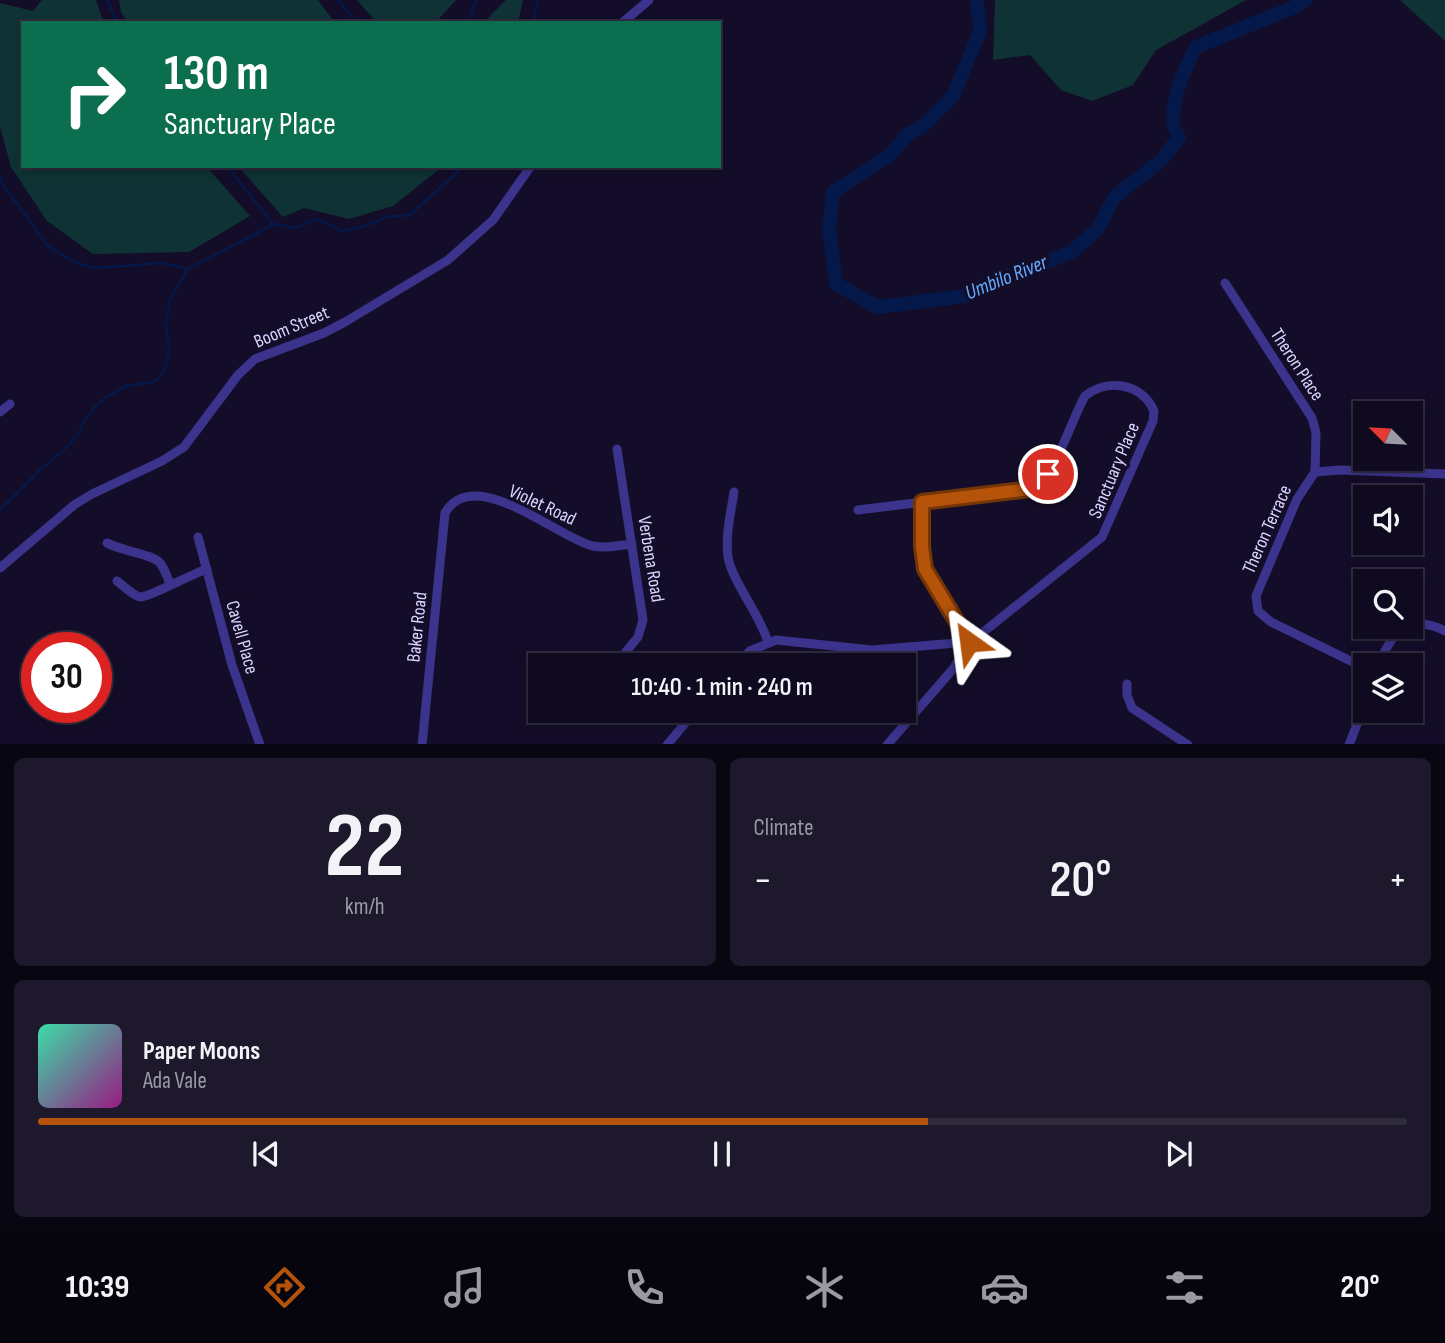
<!DOCTYPE html>
<html lang="en">
<head>
<meta charset="utf-8">
<style>
  :root { --surface:#0f0a1f; --page:#1d182c; --text:#f1f3f6; --muted:#9b9aa4; --line:#2f2b3d; --accent:#b45309 }
  body { margin:0; font-family:"Sofia Sans Condensed",sans-serif; background:var(--page); color:var(--text); height:100vh; display:flex; flex-direction:column; font-size:26px; white-space:nowrap }
  * { box-sizing:border-box; margin:0 }
  p { font-size:23px; color:var(--muted) }
  .icon { flex:none; width:38px; height:38px; fill:none; stroke:currentColor; stroke-width:2; stroke-linecap:round; stroke-linejoin:round }
  .map { position:relative; height:744px; overflow:hidden }
  .drawer { display:flex; flex-direction:column; gap:14px; padding:14px; background:#080611; flex:1 }
  .drawer>* { flex:none }
  .hud { position:absolute; left:21px; top:21px; width:700px; height:147px; border-radius:0px; box-shadow:0 4px 10px #0003,0 0 0 2px var(--line); background:#0b6e4f; color:#fff; overflow:hidden }
  .needle { width:46px; rotate:294deg }
  .buttons { position:absolute; left:1353px; top:401px; display:grid; gap:14px }
  .buttons a { display:grid; place-items:center; width:70px; height:70px; border-radius:0px; background:var(--surface); box-shadow:0 4px 10px #0003,0 0 0 2px var(--line); font-size:35px }
  .speed { position:absolute; left:21px; top:632px; display:flex; gap:14px; font-size:35px; font-weight:700; text-align:center }
  .speed>* { display:grid; place-content:center; width:91px; height:91px; border-radius:50%; background:var(--surface); box-shadow:0 4px 10px #0003,0 0 0 2px var(--line); line-height:1 }
  .speed .limit { border:10px solid #d22; background:#fff; color:#111 }
  .pin { position:absolute; display:grid; place-items:center; width:60px; height:60px; color:#fff; margin:-30px; border:4px solid #fff; border-radius:50%; box-shadow:0 2px 7px #0007 }
  .me { position:absolute; width:77px; margin:-38px; rotate:329deg; stroke-linejoin:round; filter:drop-shadow(0 0 5px #0008) }
  .turn { display:flex; align-items:center; gap:24px; height:147px; padding:0 28px; font-size:32px }
  .turn .icon { width:91px; height:91px; stroke-width:2.5 }
  .turn b { display:block; font-size:49px; line-height:60px }
  .big { font-size:52px; font-weight:600; line-height:1.1 }
  .drawer .widget { flex:1; display:flex; flex-direction:column; justify-content:center; gap:10px; min-width:0; padding:0 24px; border-radius:10px; background:var(--page) }
  .drawer .dial { align-items:center; gap:0 }
  .dial b { font-size:91px; line-height:1 }
  .song { display:flex; align-items:center; gap:21px }
  .cover { width:84px; height:84px; border-radius:10px; background:linear-gradient(135deg,hsl(160 70% 55%),hsl(310 70% 35%)) }
  .played { height:7px; border-radius:4px; background:linear-gradient(90deg,var(--accent) 65%,var(--line) 65%) }
  .keys { display:flex; justify-content:space-around; direction:ltr }
  .heat { display:flex; justify-content:space-between; align-items:center; font-size:38px; direction:ltr }
  .drawer .tiles { flex:1; display:grid; gap:14px; grid-template-columns:1fr 1fr }
  .widget:last-child { grid-column:span 2 }
  .trip { position:absolute; left:528px; top:653px; width:388px; height:70px; border-radius:0px; background:var(--surface); box-shadow:0 4px 10px #0003,0 0 0 2px var(--line); font-weight:600; line-height:70px; text-align:center }
  .dock { display:flex; height:112px; justify-content:space-around; align-items:center; background:#06040c; color:var(--muted) }
  .dock .icon { width:49px; height:49px }
  .dock .current { color:var(--accent) }
  .dock b { font-size:32px; color:var(--text) }
  .map>svg:first-child { display:block }
</style>
</head>
<body>
<div class="map">
<svg width="1445" height="745" viewBox="0 0 1445 745">
  <rect width="100%" height="100%" fill="#140d29"/>
  <path fill="#0f3234" d="M 42,0 L 96,0 L 104,23 L 23,23 L 23,166 L 206,166 L 250,216 L 189,252 L 93,254 L 47,221 L 11,167 L 0,127 L 0,3 L 33,11 Z
    M 119,0 L 318,0 L 335,23 L 128,23 L 121,12 Z
    M 357,0 L 456,0 L 435,23 L 377,23 Z
    M 506,0 L 523,0 L 518,23 L 483,23 Z
    M 995,0 L 1246,0 L 1156,50 L 1133,85 L 1092,101 L 1061,90 L 1030,55 L 993,60 Z
    M 1400,0 L 1445,0 L 1445,41 Z
    M 238,166 L 443,166 L 393,206 L 349,219 L 304,208 L 283,217 Z"/>
  <g fill="none" stroke-linecap="round" stroke-linejoin="round">
    <path stroke="#04194a" stroke-width="2.5" d="M 107,0 L 118,23
      M 338,0 L 357,23
      M 467,23 L 476,0
      M 533,23 L 538,0
      M 227,166 L 273,224
      M 0,177 L 3,185 L 49,247 L 74,262 L 94,268 L 162,263 L 188,269
      M 0,510 L 42,468 L 63,451 L 78,435 L 84,421 L 95,407 L 106,397 L 126,386 L 153,382 L 161,376 L 166,366 L 169,350 L 166,324 L 170,300 L 188,269 L 274,224 L 296,228 L 317,219 L 342,231 L 363,227 L 386,217 L 410,215 L 464,166"/>
    <path stroke="#04194a" stroke-width="14" d="M 977,0 L 980,31 L 953,96 L 923,126 L 908,134 L 890,155 L 833,192 L 829,229 L 836,284 L 878,307 L 966,296 L 992,280 L 1031,269 L 1073,251 L 1098,229 L 1115,196 L 1161,161 L 1179,137 C 1177,132 1173,127 1173,122 C 1172,98 1185,68 1196,47 L 1292,8 L 1306,0"/>
    <path stroke="#3c338d" stroke-width="9" d="M 622,23 L 649,0
      M 1225,283 L 1312,418 L 1316,433 L 1315,472
      M 0,412 L 10,404
      M 734,492 C 731,512 725,536 728,557 C 732,581 760,615 768,642
      M 198,537 L 232,665 L 260,745
      M 107,543 C 121,551 153,554 160,563 C 165,569 167,577 170,584
      M 0,568 L 74,505 L 92,494 L 162,461 L 184,447 L 238,375 L 255,359 L 324,333 L 345,322 L 448,260 L 493,220 L 531,166
      M 117,581 C 124,586 132,595 140,597 C 147,598 194,573 207,569
      M 615,665 L 638,637 L 643,620 L 617,449
      M 735,665 L 750,651 L 776,640 L 872,650 L 969,642 L 976,638 L 1102,537 L 1153,421 L 1154,411 C 1142,383 1107,378 1085,396 C 1070,422 1056,478 1029,489 L 858,510
      M 1379,665 C 1390,634 1410,612 1445,631
      M 1365,668 L 1271,622 L 1258,611 L 1256,596 L 1297,499 L 1315,472 L 1340,470 L 1445,474
      M 1127,684 L 1127,695 L 1132,708 L 1188,745
      M 422,745 L 445,513 C 474,463 558,538 593,546 C 606,549 619,545 632,544
      M 667,745 L 696,710
      M 887,745 L 953,669 L 969,642 L 925,569 L 922,547 L 922,502
      M 1349,745 L 1365,704"/>
  </g>
  <g fill="none" stroke-linecap="round" stroke-linejoin="round">
    <defs>
      <path id="route" d="M 969,642 L 925,569 L 922,547 L 922,502 L 1030,489 L 1037,486 L 1048,474"/>
    </defs>
    <use href="#route" stroke="#753606" stroke-width="18"/>
    <use href="#route" stroke="#b45309" stroke-width="12"/>
  </g>
  <g text-anchor="middle" stroke-width="7" stroke-linejoin="round" paint-order="stroke">
    <g font-size="19" fill="#dcd5ff" stroke="#140d29">
      <text transform="translate(291 326) rotate(-23)" y="7">Boom Street</text>
      <text transform="translate(1298 364) rotate(57)" y="7">Theron Place</text>
      <text transform="translate(1113 470) rotate(-67)" y="7">Sanctuary Place</text>
      <text transform="translate(543 504) rotate(25)" y="7">Violet Road</text>
      <text transform="translate(1266 529) rotate(-66)" y="7">Theron Terrace</text>
      <text transform="translate(652 559) rotate(81)" y="7">Verbena Road</text>
      <text transform="translate(416 627) rotate(-84)" y="7">Baker Road</text>
      <text transform="translate(243 637) rotate(74)" y="7">Cavell Place</text>
    </g>
    <g font-size="21" font-style="italic" fill="#63acff" stroke="#140d29">
      <text transform="translate(1006 277) rotate(-22)" y="7">Umbilo River</text>
    </g>
  </g>
</svg>
<div class="buttons">
<a><svg class="needle" viewBox="-14 -14 28 28"><path d="M0-13l5 13h-10z" fill="#e53935"/><path d="M0 13l5-13h-10z" fill="#9b9aa4"/></svg></a>
<a><svg class="icon" aria-label="sound" viewBox="0 0 24 24"><path d="M4 9h4l5-4v14l-5-4H4zM17 9q2 3 0 6"/></svg></a>
<a><svg class="icon" aria-label="search" viewBox="0 0 24 24"><circle cx="10" cy="10" r="6"/><path d="M15 15l6 6"/></svg></a>
<a><svg class="icon" aria-label="layers" viewBox="0 0 24 24"><path d="M12 4l9 5-9 5-9-5zM3 14l9 5 9-5"/></svg></a>
</div>
<div class="speed"><div class="limit">30</div></div>
<div class="pin" style="left:1048px;top:474px;background:#d93025"><svg class="icon" aria-label="arrive" viewBox="0 0 24 24"><path d="M6 21V4h12l-3 4 3 4H6"/></svg></div>
<svg class="me" style="left:969px;top:642px" viewBox="-20 -20 40 40"><path d="M0-17L14 15 0 8-14 15z" fill="#b45309" stroke="#fff" stroke-width="4"/></svg>
<div class="trip">10:40 · 1 min · 240 m</div>
<div class="hud">
<div class="turn"><svg class="icon" aria-label="right" viewBox="0 0 24 24"><path d="M7 20v-9h11M14 6l5 5-5 5"/></svg><div><b>130 m</b>Sanctuary Place</div></div>
</div>
</div>
<section class="drawer">
<div class="tiles">
<div class="widget dial"><b>22</b><p>km/h</p></div>
<div class="widget"><p>Climate</p>
<div class="heat"><a>−</a><b class="big">20°</b><a>+</a></div>
</div>
<div class="widget">
<div class="song"><i class="cover"></i><div><b>Paper Moons</b><p>Ada Vale</p></div></div>
<div class="played"></div>
<div class="keys"><svg class="icon" aria-label="previous" viewBox="0 0 24 24"><path d="M18 5L8 12l10 7zM5 5v14"/></svg><svg class="icon" aria-label="pause" viewBox="0 0 24 24"><path d="M8 5v14M16 5v14"/></svg><svg class="icon" aria-label="next" viewBox="0 0 24 24"><path d="M6 5l10 7-10 7zM19 5v14"/></svg></div>
</div>
</div>
</section>
<nav class="dock">
<b>10:39</b>
<svg class="icon current" aria-label="directions" viewBox="0 0 24 24"><path d="M12 3l9 9-9 9-9-9zM9 14v-3h6M13 9l2 2-2 2"/></svg>
<svg class="icon" aria-label="music" viewBox="0 0 24 24"><path d="M9 18V5l10-2v13"/><circle cx="6" cy="18" r="3"/><circle cx="16" cy="16" r="3"/></svg>
<svg class="icon" aria-label="phone" viewBox="0 0 24 24"><path d="M5 4h4l2 5-3 2q2 4 5 5l2-3 5 2v4C11 20 4 13 5 4z"/></svg>
<svg class="icon" aria-label="climate" viewBox="0 0 24 24"><path d="M12 3v18M4 7l16 10M4 17L20 7"/></svg>
<svg class="icon" aria-label="car" viewBox="0 0 24 24"><path d="M5 17H2v-5l4-1 3-4h7l3 4 3 1v5h-3M9 17h6M6 11h13"/><circle cx="7" cy="17" r="2"/><circle cx="17" cy="17" r="2"/></svg>
<svg class="icon" aria-label="filters" viewBox="0 0 24 24"><path d="M4 7h16M4 17h16"/><circle cx="9" cy="7" r="2"/><circle cx="15" cy="17" r="2"/></svg>
<b>20°</b>
</nav>
</body>
</html>
